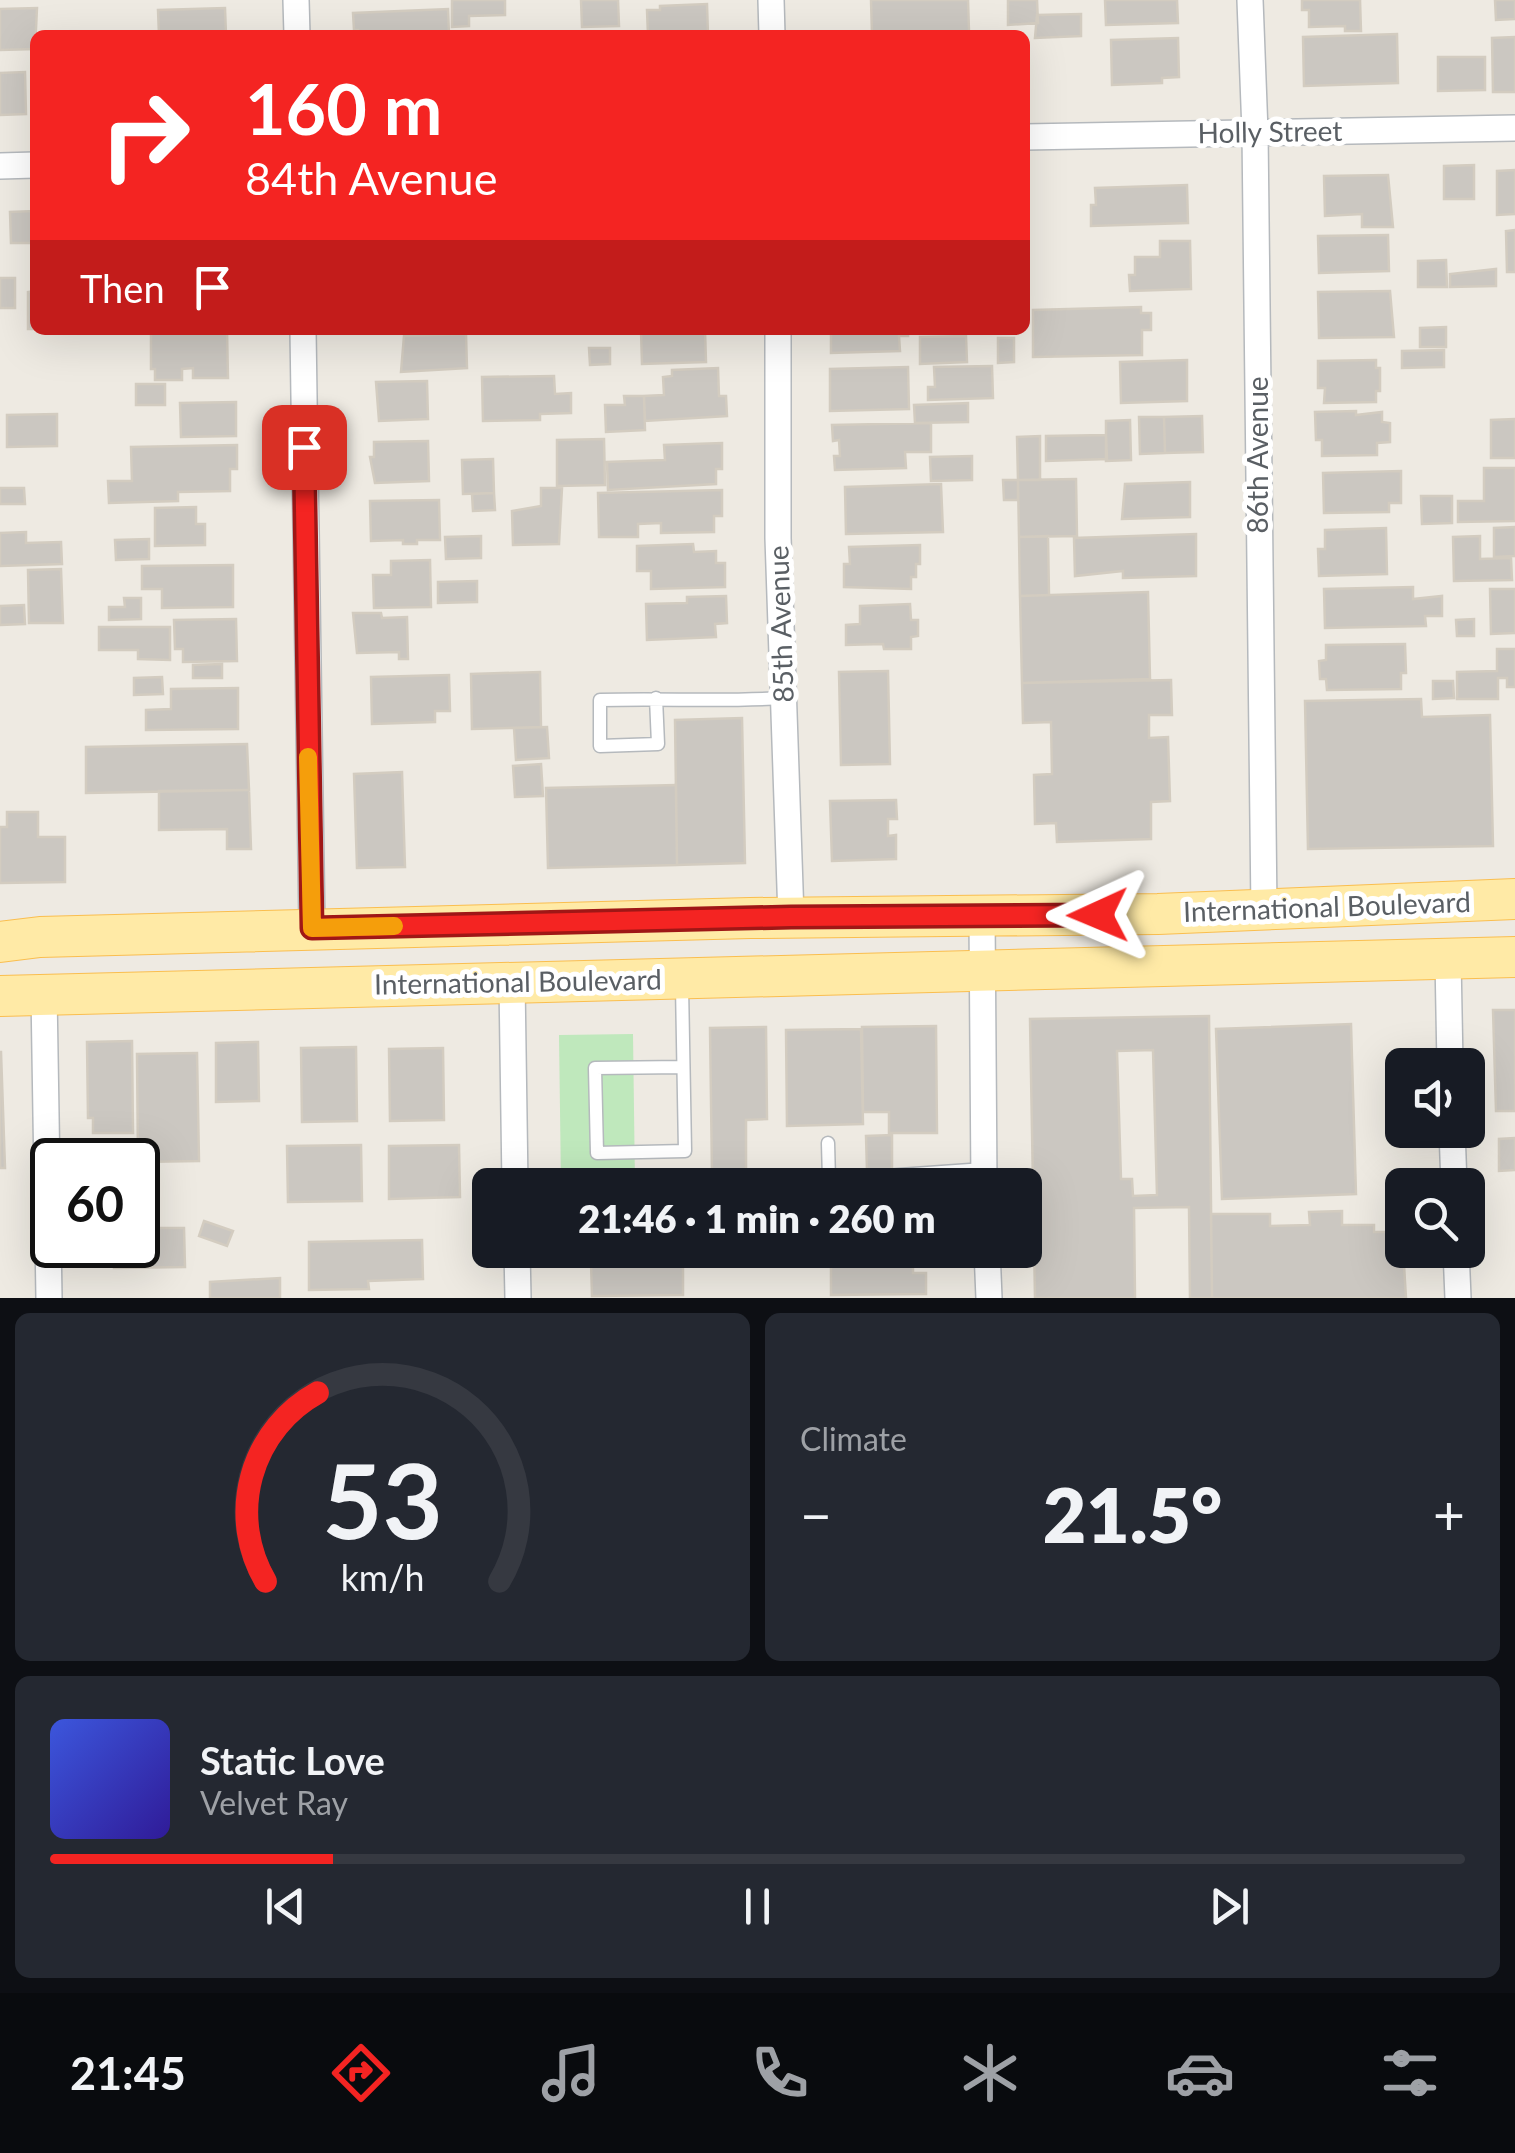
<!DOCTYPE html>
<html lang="en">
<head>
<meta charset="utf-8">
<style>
  :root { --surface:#171b24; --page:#242831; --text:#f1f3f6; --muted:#9ea1a6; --line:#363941; --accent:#f42422 }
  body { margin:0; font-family:Lato,sans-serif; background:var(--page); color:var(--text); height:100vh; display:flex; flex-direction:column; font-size:38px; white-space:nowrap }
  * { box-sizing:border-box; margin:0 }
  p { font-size:32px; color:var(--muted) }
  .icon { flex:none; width:55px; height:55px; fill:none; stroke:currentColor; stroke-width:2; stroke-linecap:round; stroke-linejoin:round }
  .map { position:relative; height:1298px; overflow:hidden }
  .side { display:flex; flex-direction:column; gap:15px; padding:15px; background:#0d0f14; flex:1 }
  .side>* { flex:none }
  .guide { position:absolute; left:30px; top:30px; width:1000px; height:305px; border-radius:15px; box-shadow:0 10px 40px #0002; background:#f42422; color:#fff; overflow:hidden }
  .fabs { position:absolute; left:1385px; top:1048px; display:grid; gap:20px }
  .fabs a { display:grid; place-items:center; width:100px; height:100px; border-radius:15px; background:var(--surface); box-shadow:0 10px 40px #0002; font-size:50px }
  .speed { position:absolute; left:30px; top:1138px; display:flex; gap:20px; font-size:50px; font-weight:700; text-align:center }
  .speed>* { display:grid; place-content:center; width:130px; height:130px; border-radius:50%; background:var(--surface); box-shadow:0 10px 40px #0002; line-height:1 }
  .speed .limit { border:5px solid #111; border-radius:15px; background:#fff; color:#111 }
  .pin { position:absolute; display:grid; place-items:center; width:85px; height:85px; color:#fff; margin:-42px; border-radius:20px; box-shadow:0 5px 15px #0006 }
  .me { position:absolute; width:110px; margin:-55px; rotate:269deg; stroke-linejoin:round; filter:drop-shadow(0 0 8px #0008) }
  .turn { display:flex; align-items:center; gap:35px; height:210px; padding:0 50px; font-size:45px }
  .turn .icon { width:130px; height:130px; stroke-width:2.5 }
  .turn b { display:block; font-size:70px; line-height:85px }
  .then { display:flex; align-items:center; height:95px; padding:0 50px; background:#0003; gap:20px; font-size:38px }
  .big { font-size:75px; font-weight:800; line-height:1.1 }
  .side .tile { flex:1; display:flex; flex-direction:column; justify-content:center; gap:15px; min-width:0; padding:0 35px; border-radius:15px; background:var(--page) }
  .side .dial { align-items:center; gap:0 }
  .dial svg { height:260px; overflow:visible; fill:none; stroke:var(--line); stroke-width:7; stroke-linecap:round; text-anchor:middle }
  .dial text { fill:var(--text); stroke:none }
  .song { display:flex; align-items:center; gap:30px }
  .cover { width:120px; height:120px; border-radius:15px; background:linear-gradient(135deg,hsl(230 70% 55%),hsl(250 70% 35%)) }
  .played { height:10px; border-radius:5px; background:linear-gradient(90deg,var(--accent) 20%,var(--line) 20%) }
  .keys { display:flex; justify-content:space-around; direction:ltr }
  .heat { display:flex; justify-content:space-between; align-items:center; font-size:55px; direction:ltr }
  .side .tiles { flex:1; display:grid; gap:15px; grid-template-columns:1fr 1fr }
  .tile:last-child { grid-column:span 2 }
  .trip { position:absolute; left:472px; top:1168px; width:570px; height:100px; border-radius:15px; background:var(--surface); box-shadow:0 10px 40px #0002; font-weight:800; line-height:100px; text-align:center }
  .tab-bar { display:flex; height:160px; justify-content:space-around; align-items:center; background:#090b0e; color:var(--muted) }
  .tab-bar .icon { width:70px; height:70px }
  .tab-bar .current { color:var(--accent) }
  .tab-bar b { font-size:45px; color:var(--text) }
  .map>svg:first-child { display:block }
</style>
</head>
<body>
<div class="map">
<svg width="1515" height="1298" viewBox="0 0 1515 1298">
  <rect width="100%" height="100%" fill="#eeeae2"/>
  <path fill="#bfe8bc" d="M 633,1034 L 635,1185 L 561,1185 L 559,1035 Z"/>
  <path fill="#cbc7c1" stroke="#d3ccc0" stroke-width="2.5" fill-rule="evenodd" d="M 452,0 L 505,0 L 505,15 L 469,16 L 469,26 L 452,27 Z
    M 581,0 L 618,0 L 619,26 L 582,27 Z
    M 871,0 L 968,0 L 969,31 L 872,35 Z
    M 1008,0 L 1037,0 L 1038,23 L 1008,25 Z
    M 1105,0 L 1177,0 L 1178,23 L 1106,25 Z
    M 1302,0 L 1360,0 L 1361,31 L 1345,31 L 1345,26 L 1309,27 L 1309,10 L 1302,10 Z
    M 1495,0 L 1515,0 L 1515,19 L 1496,20 Z
    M 707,4 L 708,35 L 648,35 L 647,10 L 660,10 L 660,6 Z
    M 37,8 L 35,49 L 0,50 L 0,9 Z
    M 225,8 L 226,35 L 159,35 L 158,10 Z
    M 448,9 L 449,35 L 358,35 L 358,30 L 354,30 L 353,13 Z
    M 1081,14 L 1081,36 L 1035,38 L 1037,15 Z
    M 1397,34 L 1398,83 L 1304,86 L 1303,37 Z
    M 1515,37 L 1515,92 L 1493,92 L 1492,38 Z
    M 1178,38 L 1179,77 L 1162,78 L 1162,83 L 1112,85 L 1111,40 Z
    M 1438,57 L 1485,57 L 1485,90 L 1438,91 Z
    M 25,72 L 26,114 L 0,115 L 0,73 Z
    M 1474,165 L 1474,199 L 1444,199 L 1444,166 Z
    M 1515,170 L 1515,214 L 1497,215 L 1497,171 Z
    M 1388,175 L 1393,227 L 1362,227 L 1362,214 L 1325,216 L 1324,176 Z
    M 1187,185 L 1188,223 L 1091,226 L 1091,205 L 1096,205 L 1095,188 Z
    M 35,211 L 35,243 L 11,243 L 10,212 Z
    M 1515,230 L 1515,272 L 1507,272 L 1506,231 Z
    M 1388,235 L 1389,271 L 1319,273 L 1318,236 Z
    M 1160,241 L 1190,241 L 1191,289 L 1130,291 L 1129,275 L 1135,275 L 1135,257 L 1160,257 Z
    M 1446,260 L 1447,287 L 1418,287 L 1418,261 Z
    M 1496,269 L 1496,286 L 1450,287 L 1450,274 Z
    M 0,278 L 15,278 L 15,308 L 0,308 Z
    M 35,291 L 35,329 L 28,329 L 28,292 Z
    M 1390,291 L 1394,337 L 1319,338 L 1318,292 Z
    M 1141,307 L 1141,313 L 1151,313 L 1151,330 L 1142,330 L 1142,355 L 1033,357 L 1033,310 Z
    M 1446,327 L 1446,347 L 1420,347 L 1420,328 Z
    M 151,330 L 227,330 L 228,378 L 193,378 L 193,368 L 182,369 L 182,380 L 155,380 L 155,369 L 151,369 Z
    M 641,330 L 705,330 L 706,362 L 642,364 Z
    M 831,330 L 908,330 L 908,336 L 899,336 L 900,351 L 831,353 Z
    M 466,334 L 467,368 L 401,372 L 404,336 Z
    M 966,336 L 967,362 L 920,364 L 920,337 Z
    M 998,338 L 1014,338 L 1014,362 L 998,363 Z
    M 589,348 L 610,348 L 610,364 L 590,365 Z
    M 1444,350 L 1444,367 L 1402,368 L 1402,351 Z
    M 1187,360 L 1187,401 L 1121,403 L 1120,362 Z
    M 1376,360 L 1376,368 L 1380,368 L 1380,391 L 1376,391 L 1376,402 L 1324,403 L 1325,388 L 1318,388 L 1318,361 Z
    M 992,366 L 993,398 L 928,400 L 928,387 L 935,387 L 934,367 Z
    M 908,367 L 909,409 L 830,411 L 830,369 Z
    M 718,368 L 719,396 L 726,396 L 727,416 L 645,421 L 644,396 L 664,395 L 663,377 L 672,376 L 672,370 Z
    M 554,376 L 555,394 L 571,393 L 571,413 L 540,414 L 540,420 L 483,421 L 482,377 Z
    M 427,381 L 428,419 L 379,421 L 376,382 Z
    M 136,384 L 165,384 L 165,405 L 136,405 Z
    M 624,396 L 644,396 L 645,430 L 606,432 L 605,405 L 625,405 Z
    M 236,402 L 236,436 L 181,437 L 180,403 Z
    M 968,403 L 968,422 L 915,423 L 914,405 Z
    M 1356,411 L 1356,415 L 1382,412 L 1382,422 L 1390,423 L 1390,442 L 1377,443 L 1377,455 L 1322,456 L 1322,440 L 1316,440 L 1315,412 Z
    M 57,414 L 57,446 L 7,447 L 7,415 Z
    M 1202,416 L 1203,452 L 1165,453 L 1164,417 Z
    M 1139,417 L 1164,417 L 1165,453 L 1140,454 Z
    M 1515,419 L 1515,458 L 1491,458 L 1491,420 Z
    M 1130,420 L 1131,460 L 1106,461 L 1106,421 Z
    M 931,423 L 931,452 L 905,452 L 906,468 L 835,470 L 834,456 L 840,456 L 839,440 L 833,441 L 832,425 Z
    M 1106,435 L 1107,459 L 1046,461 L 1046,436 Z
    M 1040,436 L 1040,480 L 1018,480 L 1017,437 Z
    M 604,439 L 605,485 L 557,486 L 557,440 Z
    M 428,441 L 429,481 L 375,483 L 370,457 L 374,457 L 374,442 Z
    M 722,443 L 722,469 L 716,469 L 716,484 L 608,490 L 607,462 L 665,460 L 664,445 Z
    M 237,445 L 237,469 L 230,469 L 230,491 L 178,492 L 178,501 L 109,503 L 108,481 L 132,481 L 131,447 Z
    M 972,456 L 972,480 L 931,481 L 930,457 Z
    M 493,459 L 494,493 L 463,494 L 462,460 Z
    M 1484,468 L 1515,468 L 1515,521 L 1458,522 L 1458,501 L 1484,501 Z
    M 1401,471 L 1401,503 L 1389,503 L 1389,512 L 1324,513 L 1323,473 Z
    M 1076,479 L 1077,536 L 1019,537 L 1018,480 Z
    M 1003,480 L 1018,480 L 1018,500 L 1004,500 Z
    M 1190,482 L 1190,517 L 1122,519 L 1125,484 Z
    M 941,484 L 943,532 L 846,534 L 845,487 Z
    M 0,488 L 24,488 L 25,504 L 0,504 Z
    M 541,488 L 562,488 L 559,544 L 513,545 L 512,511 L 541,506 Z
    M 722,490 L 722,516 L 714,516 L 714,532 L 661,533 L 661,523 L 638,524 L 638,537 L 599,537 L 598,493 Z
    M 494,493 L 495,510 L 473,511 L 472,494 Z
    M 1421,496 L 1452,496 L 1452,523 L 1422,524 Z
    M 439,500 L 440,540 L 417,540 L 417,544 L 403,544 L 403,540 L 371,541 L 370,501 Z
    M 196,507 L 196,524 L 205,524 L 205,545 L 155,546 L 155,508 Z
    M 1515,527 L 1515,556 L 1494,557 L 1494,528 Z
    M 1386,528 L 1387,574 L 1319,576 L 1318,549 L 1325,549 L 1325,530 Z
    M 26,532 L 26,543 L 61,542 L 62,564 L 0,566 L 0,533 Z
    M 1196,534 L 1196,576 L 1123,578 L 1123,571 L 1075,576 L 1074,538 Z
    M 481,536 L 481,558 L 446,559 L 445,537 Z
    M 1048,536 L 1049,595 L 1020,596 L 1019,537 Z
    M 1480,536 L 1480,559 L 1511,558 L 1512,580 L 1454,581 L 1453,537 Z
    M 149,539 L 149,559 L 116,560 L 115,540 Z
    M 693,544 L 694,552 L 716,551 L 716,563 L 725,563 L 725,587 L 651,589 L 651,571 L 637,571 L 637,546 Z
    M 920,545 L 920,564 L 916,564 L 916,577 L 911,577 L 911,589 L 844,587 L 844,564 L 850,564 L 849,547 Z
    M 430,560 L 431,607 L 374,608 L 373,575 L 391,575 L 391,561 Z
    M 233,565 L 233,607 L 162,608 L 162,589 L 142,589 L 142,566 Z
    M 61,569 L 63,623 L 29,623 L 28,570 Z
    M 477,581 L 477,602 L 438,603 L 438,582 Z
    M 1413,587 L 1413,599 L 1442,596 L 1442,616 L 1425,616 L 1426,626 L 1325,628 L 1324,589 Z
    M 1490,589 L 1515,589 L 1515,633 L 1491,634 Z
    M 1148,592 L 1150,679 L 1022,683 L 1020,596 Z
    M 726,596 L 727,623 L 715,624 L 716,637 L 647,640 L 646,604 L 687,603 L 687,597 Z
    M 124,598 L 141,598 L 141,619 L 109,620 L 109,607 L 125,607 Z
    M 910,604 L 911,620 L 918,620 L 918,636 L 911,637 L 911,649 L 884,649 L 883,644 L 846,645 L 846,625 L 860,624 L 860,606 Z
    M 24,605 L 25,624 L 0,625 L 0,606 Z
    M 353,613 L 381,613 L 382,618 L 407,617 L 408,659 L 399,659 L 399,652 L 357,653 Z
    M 236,619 L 237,661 L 183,662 L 183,649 L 175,649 L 174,620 Z
    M 1474,619 L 1474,636 L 1457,636 L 1456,620 Z
    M 99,627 L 170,627 L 170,660 L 138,659 L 138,650 L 99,650 Z
    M 1405,644 L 1406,673 L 1401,673 L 1401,689 L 1327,690 L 1326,679 L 1320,679 L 1319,661 L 1326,660 L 1326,645 Z
    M 1497,649 L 1515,649 L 1515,687 L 1507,687 L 1507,678 L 1498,678 L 1498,699 L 1457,699 L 1457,672 L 1497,671 Z
    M 222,664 L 222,678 L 193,678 L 193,665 Z
    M 888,671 L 890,764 L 841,765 L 839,672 Z
    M 540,672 L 541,727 L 472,729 L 471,674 Z
    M 449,675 L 450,711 L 435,711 L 435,722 L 372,724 L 371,677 Z
    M 162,677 L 163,694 L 134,695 L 134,678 Z
    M 1171,680 L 1172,715 L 1149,715 L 1149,738 L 1168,737 L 1170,801 L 1151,802 L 1151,839 L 1057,842 L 1056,823 L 1035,824 L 1034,775 L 1052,774 L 1051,722 L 1023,723 L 1022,683 Z
    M 1433,681 L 1453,681 L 1454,698 L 1433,699 Z
    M 238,688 L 238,729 L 146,730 L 146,710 L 171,709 L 171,689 Z
    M 1421,699 L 1422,717 L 1490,715 L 1493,846 L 1308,849 L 1305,701 Z
    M 742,718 L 745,863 L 677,865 L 675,720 Z
    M 547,727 L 549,758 L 516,760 L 514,728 Z
    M 247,744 L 249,790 L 86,793 L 86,747 Z
    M 541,764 L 543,796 L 515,797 L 513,766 Z
    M 402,772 L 405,867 L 357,868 L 354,774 Z
    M 676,785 L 677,865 L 548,868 L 546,788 Z
    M 249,790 L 251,849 L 227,849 L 227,829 L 159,830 L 159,791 Z
    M 896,800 L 897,819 L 888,819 L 888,836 L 896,835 L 896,859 L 832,861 L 830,801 Z
    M 7,812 L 38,812 L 38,837 L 65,837 L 65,882 L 0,883 L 0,827 L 7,827 Z
    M 1493,1010 L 1515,1010 L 1515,1111 L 1496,1111 Z
    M 1209,1016 L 1212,1298 L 1190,1298 L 1189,1207 L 1134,1208 L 1135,1298 L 1035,1298 L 1030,1019 ZM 1153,1050 L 1157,1195 L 1133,1196 L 1132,1179 L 1121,1179 L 1117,1051 Z
    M 1351,1024 L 1356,1194 L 1222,1199 L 1216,1029 Z
    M 936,1026 L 937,1133 L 889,1133 L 889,1112 L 863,1112 L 862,1027 Z
    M 766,1027 L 767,1119 L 746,1120 L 746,1174 L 712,1174 L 710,1028 Z
    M 861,1029 L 863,1124 L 787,1126 L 786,1030 Z
    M 132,1041 L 133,1133 L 93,1133 L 93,1118 L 88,1118 L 87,1042 Z
    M 258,1042 L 259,1101 L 216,1102 L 216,1043 Z
    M 356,1047 L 357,1121 L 302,1122 L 301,1048 Z
    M 443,1048 L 444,1120 L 390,1121 L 389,1049 Z
    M 1,1052 L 5,1168 L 0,1168 L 0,1052 Z
    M 197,1053 L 199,1161 L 138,1162 L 137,1054 Z
    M 892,1135 L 892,1169 L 867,1170 L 866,1136 Z
    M 1515,1138 L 1515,1170 L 1499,1171 L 1499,1139 Z
    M 361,1145 L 362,1201 L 288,1202 L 287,1146 Z
    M 459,1145 L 460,1197 L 389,1199 L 389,1146 Z
    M 1342,1211 L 1342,1225 L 1374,1225 L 1374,1232 L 1402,1232 L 1406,1298 L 1212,1298 L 1211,1214 L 1270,1214 L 1270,1226 L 1310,1225 L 1309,1212 Z
    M 204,1221 L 233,1231 L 227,1246 L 199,1236 Z
    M 138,1228 L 184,1228 L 185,1267 L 114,1268 L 113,1245 L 138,1245 Z
    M 422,1240 L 423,1279 L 368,1281 L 369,1289 L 309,1290 L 309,1242 Z
    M 913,1254 L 913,1273 L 926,1273 L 926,1294 L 831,1295 L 831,1255 Z
    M 683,1260 L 683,1295 L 592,1296 L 591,1262 Z
    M 280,1278 L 280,1298 L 210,1298 L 210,1282 Z"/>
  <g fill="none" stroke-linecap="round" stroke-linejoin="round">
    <defs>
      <path id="lane" d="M 656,698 L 658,744 L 600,746 L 600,700 C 661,698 722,702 783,698
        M 682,986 L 685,1151 L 597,1153 L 595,1068 L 683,1067
        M 828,1143 L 829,1180 L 984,1169"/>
      <path id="street" d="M 296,0 L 297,35
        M 771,0 L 772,35
        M 1250,0 L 1255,132 L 1264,911
        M 1025,137 L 1515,128
        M 0,166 L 35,165
        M 303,330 L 312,928
        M 778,330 L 778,538 L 791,917
        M 982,916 L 984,1185
        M 1448,959 L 1450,1065
        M 512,982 L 515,1185
        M 44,993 L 49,1298
        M 1452,1130 L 1454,1185
        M 517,1250 L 518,1298
        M 987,1250 L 989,1298
        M 1456,1250 L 1458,1298"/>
      <path id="primary" d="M 0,942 L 40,937 L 750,918 L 1158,914 L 1515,899
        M 0,996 L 1515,957"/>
    </defs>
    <use href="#lane" stroke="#b5b9bd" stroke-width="15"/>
    <use href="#street" stroke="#b5b9bd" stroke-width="28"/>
    <use href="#primary" stroke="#fabe4f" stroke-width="42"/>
    <use href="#lane" stroke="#fff" stroke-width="12"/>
    <use href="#street" stroke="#fff" stroke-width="25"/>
    <use href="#primary" stroke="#ffeaa6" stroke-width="40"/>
  </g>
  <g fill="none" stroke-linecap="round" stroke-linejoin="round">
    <defs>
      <path id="route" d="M 304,447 L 312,928 L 791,917 L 1098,915"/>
    </defs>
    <use href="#route" stroke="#9f1716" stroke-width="25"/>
    <use href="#route" stroke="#f42422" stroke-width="18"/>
    <path stroke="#f59e0b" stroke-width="18" d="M 308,757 L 312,928 L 394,926"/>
  </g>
  <g text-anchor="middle" stroke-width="10" stroke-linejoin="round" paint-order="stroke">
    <g font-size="28" fill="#5a5f64" stroke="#fff">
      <text transform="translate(1270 132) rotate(-1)" y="10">Holly Street</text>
      <text transform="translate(1258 455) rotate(-90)" y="10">86th Avenue</text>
      <text transform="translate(781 624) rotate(-92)" y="10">85th Avenue</text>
      <text transform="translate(1327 907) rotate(-2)" y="10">International Boulevard</text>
      <text transform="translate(518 982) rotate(-1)" y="10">International Boulevard</text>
    </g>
  </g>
</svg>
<div class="fabs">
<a><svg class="icon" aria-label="sound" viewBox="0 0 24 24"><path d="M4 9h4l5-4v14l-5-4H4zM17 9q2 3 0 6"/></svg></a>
<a><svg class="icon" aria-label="search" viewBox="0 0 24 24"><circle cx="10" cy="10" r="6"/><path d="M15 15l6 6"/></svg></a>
</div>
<div class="speed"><div class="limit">60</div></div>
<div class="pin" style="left:304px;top:447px;background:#d93025"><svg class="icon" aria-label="arrive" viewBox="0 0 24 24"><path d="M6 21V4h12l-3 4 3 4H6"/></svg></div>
<svg class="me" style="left:1098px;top:915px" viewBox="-20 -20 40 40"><path d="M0-17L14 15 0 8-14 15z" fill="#f42422" stroke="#fff" stroke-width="4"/></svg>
<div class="trip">21:46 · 1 min · 260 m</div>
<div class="guide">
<div class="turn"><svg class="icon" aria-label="right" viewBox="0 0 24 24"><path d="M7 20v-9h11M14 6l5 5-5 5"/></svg><div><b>160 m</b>84th Avenue</div></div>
<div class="then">Then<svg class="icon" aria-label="arrive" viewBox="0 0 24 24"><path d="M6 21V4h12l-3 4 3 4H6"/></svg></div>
</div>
</div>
<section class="side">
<div class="tiles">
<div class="tile dial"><svg viewBox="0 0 100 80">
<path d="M14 69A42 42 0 1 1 86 69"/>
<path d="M14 69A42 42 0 0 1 30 11" stroke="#f42422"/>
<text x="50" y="56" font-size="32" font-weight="700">53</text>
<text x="50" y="72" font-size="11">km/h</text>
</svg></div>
<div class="tile"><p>Climate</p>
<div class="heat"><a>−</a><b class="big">21.5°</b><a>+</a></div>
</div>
<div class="tile">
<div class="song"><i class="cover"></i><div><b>Static Love</b><p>Velvet Ray</p></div></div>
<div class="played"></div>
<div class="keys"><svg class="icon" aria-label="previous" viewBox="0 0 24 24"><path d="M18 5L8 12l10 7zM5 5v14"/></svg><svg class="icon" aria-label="pause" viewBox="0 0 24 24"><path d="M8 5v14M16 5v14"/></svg><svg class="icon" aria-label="next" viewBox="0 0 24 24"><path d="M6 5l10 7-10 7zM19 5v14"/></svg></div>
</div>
</div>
</section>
<nav class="tab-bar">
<b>21:45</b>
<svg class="icon current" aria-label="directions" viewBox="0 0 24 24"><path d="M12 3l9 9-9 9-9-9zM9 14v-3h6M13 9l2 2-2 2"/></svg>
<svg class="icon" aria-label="music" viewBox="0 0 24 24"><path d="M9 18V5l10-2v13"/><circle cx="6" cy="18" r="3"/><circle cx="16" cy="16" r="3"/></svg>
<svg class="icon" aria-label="phone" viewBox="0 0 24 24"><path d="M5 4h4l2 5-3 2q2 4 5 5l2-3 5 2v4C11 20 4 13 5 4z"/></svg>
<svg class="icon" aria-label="climate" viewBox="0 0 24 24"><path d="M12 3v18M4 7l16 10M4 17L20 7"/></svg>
<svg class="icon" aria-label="car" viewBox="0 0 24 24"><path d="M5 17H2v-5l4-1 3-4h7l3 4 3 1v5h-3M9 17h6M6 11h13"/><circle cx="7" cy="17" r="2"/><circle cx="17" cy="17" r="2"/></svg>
<svg class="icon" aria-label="filters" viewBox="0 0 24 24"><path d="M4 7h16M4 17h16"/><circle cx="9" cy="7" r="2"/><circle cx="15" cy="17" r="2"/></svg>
</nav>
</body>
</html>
